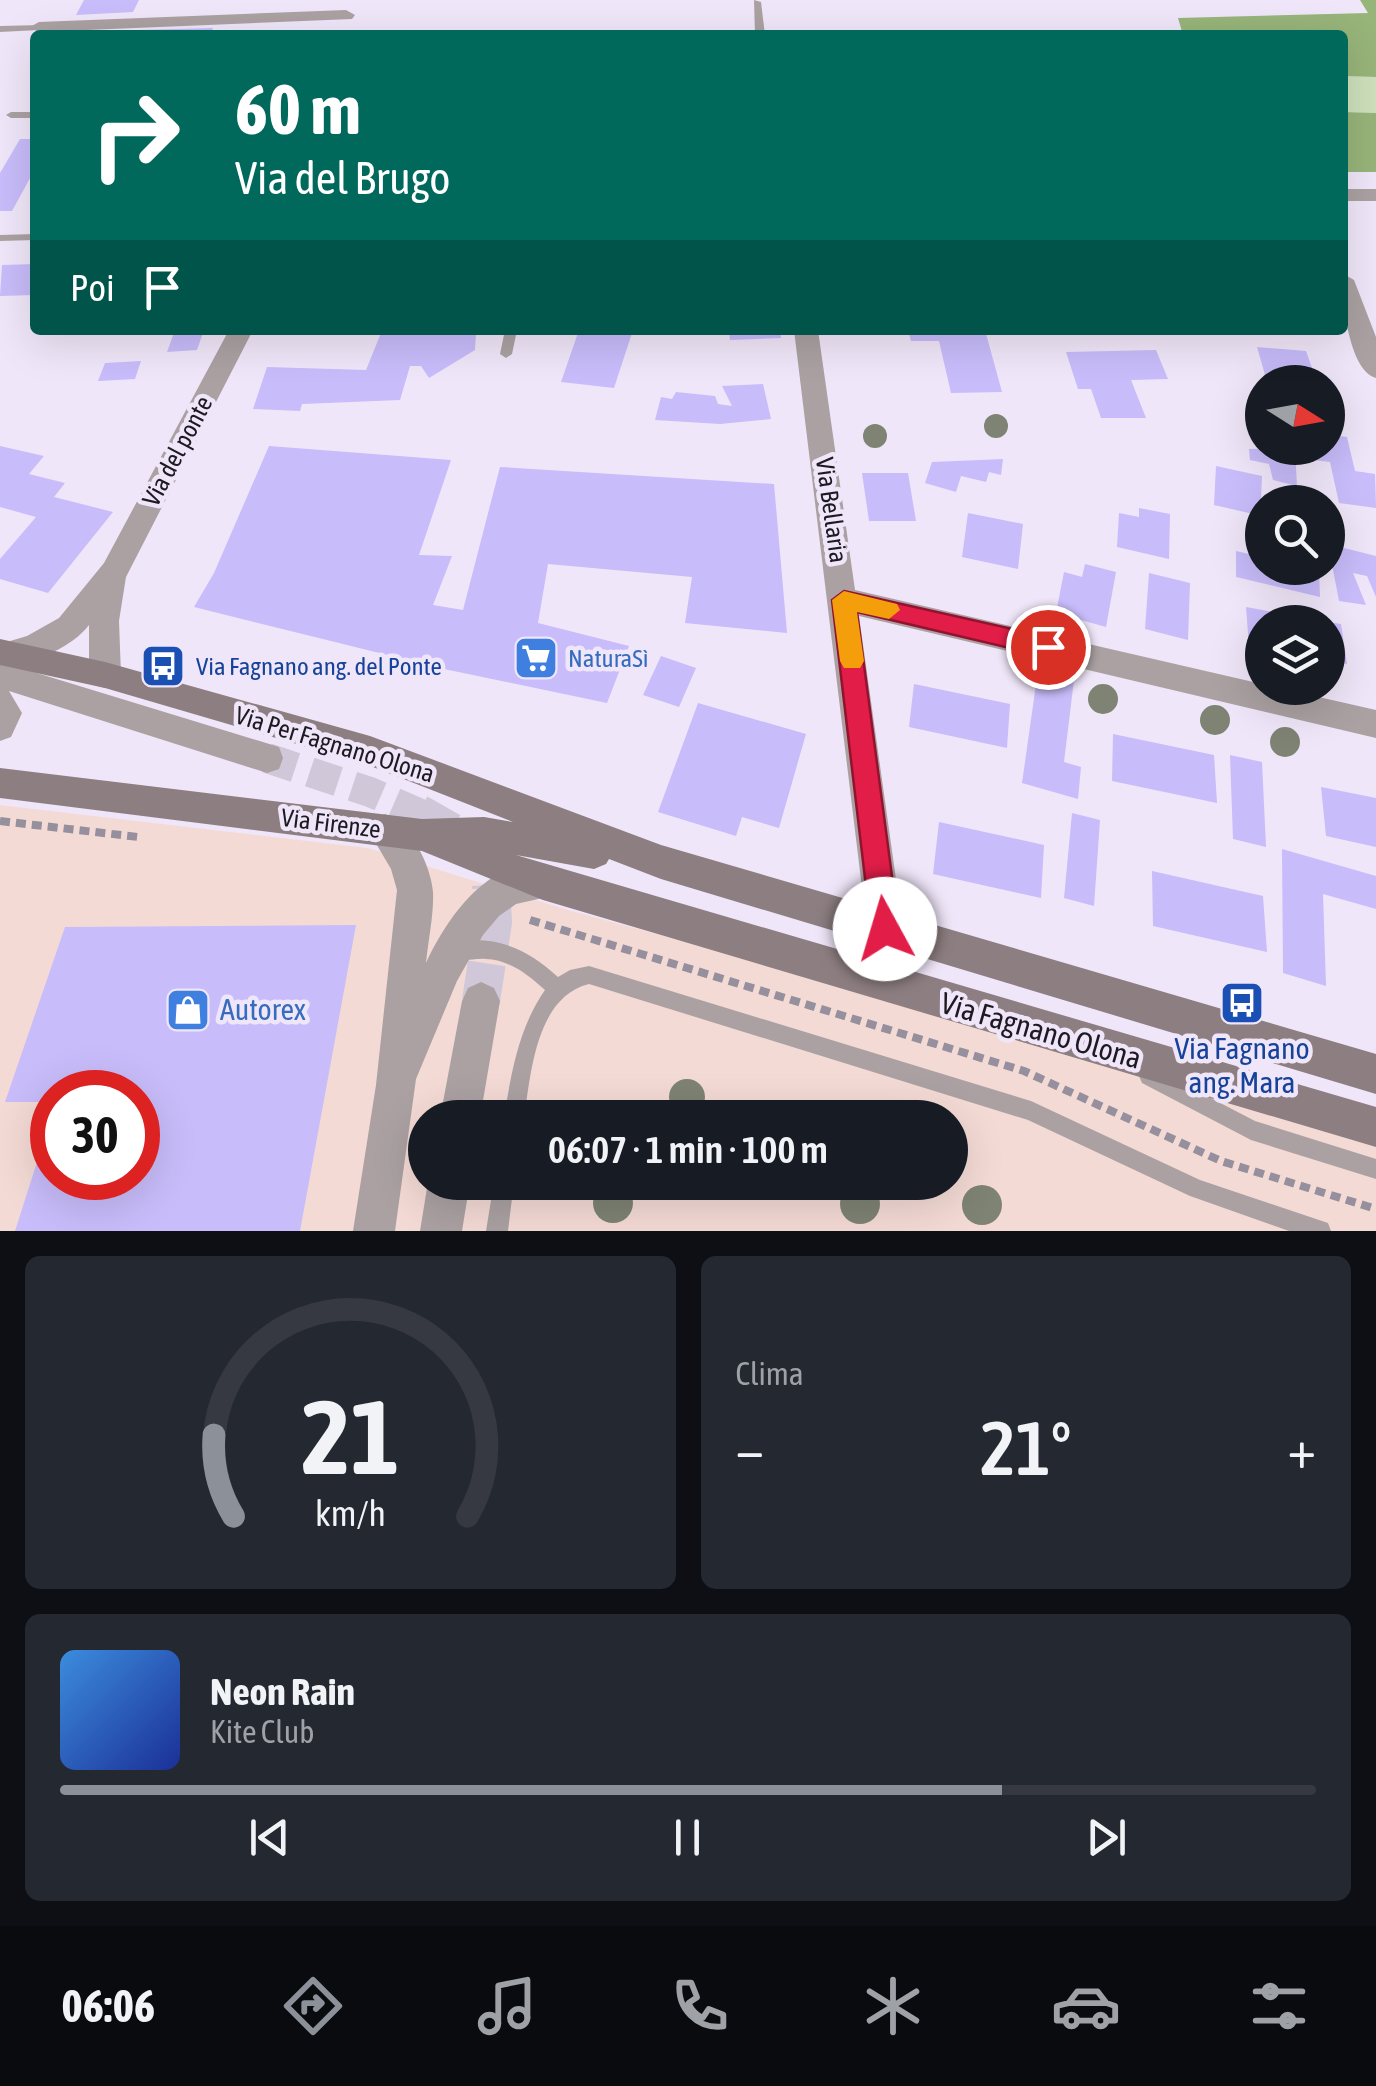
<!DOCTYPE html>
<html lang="it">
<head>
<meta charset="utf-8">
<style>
  :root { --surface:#171b24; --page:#242831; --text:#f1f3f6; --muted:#9ea1a6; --line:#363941; --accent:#8c9099 }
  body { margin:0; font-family:"Asap Condensed",sans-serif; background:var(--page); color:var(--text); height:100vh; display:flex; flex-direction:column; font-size:38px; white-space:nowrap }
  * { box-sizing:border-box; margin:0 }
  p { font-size:32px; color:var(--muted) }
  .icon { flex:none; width:55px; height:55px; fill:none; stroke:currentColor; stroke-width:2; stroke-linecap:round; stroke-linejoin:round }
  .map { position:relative; height:1231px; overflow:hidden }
  .sheet { display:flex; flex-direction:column; gap:25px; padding:25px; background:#0d0f14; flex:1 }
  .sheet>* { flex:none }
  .guide { position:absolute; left:30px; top:30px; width:1318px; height:305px; border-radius:10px; box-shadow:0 10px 40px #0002; background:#00695c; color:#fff; overflow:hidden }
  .needle { width:65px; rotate:101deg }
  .tools { position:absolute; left:1245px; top:365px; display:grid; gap:20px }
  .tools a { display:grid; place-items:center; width:100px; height:100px; border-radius:50%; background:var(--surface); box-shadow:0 10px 40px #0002; font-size:50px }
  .speed { position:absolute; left:30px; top:1070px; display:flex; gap:20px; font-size:50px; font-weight:700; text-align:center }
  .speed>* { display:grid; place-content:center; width:130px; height:130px; border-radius:50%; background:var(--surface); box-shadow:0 10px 40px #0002; line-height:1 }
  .speed .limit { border:15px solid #d22; background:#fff; color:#111 }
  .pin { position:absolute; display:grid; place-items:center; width:85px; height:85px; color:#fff; margin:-42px; border:5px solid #fff; border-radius:50%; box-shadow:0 2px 10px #0007 }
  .me { position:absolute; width:110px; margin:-55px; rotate:354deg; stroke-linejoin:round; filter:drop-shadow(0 0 8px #0008) }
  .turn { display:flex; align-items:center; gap:35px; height:210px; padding:0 40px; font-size:45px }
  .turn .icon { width:130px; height:130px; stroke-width:2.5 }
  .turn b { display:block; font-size:70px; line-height:85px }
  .then { display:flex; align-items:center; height:95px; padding:0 40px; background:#0003; gap:20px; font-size:38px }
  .big { font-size:75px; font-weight:600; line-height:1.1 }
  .sheet .tile { flex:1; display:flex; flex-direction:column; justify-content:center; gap:15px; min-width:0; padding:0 35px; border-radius:15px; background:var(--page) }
  .sheet .dial { align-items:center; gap:0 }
  .dial svg { height:260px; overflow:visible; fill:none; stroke:var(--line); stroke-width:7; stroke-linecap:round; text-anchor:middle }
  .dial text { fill:var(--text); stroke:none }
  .song { display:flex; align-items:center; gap:30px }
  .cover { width:120px; height:120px; border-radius:15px; background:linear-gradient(135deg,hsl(210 70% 55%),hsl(230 70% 35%)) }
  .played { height:10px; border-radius:5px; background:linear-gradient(90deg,var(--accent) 75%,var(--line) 75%) }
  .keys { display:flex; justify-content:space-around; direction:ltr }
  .heat { display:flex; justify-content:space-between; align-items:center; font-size:55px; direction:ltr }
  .sheet .tiles { flex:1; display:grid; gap:25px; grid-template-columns:1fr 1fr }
  .tile:last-child { grid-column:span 2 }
  .trip { position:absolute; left:408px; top:1100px; width:560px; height:100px; border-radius:50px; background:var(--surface); box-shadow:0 10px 40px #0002; font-weight:600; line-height:100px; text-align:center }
  .tab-bar { display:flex; height:160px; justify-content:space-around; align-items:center; background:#090b0e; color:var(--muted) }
  .tab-bar .icon { width:70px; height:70px }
  .tab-bar .selected { color:var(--accent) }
  .tab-bar b { font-size:45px; color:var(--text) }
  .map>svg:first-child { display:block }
</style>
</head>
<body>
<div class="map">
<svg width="1376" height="1231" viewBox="0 0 1376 1231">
  <rect width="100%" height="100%" fill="#f0e6f9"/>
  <path fill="#f4dad5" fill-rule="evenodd" d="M 0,805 L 368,848 L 568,910 L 1008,1029 L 1376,1144 L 1376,1231 L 0,1231 ZM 52,1092 L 138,1092 L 138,1178 L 52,1178 ZM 425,1118 L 950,1118 L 950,1182 L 425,1182 Z"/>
  <path fill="#cde0bb" d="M 1343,76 L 1376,77 L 1376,113 L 1343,112 Z"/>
  <path fill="#97b479" d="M 1360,0 L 1376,0 L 1376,77 L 1343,76 L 1342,35 L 1183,35 L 1178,18 L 1368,13 Z
    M 1343,112 L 1376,113 L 1376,172 L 1343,172 Z"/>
  <path fill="#c8bcfa" d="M 84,0 L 139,0 L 133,12 L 76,15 Z
    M 213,28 L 210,35 L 136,35 L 138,30 Z
    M 20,139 L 35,139 L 35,169 L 12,211 L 0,211 L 0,173 Z
    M 35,264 L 35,295 L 0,296 L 2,265 Z
    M 175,330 L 204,330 L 197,350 L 167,352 Z
    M 442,330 L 445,334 L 476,333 L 475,350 L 429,378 L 421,366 L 410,366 L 400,400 L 302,404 L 300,411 L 253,409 L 267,367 L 366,370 L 381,333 Z
    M 579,330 L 633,330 L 614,388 L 561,382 Z
    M 729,330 L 780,330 L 781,338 L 730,340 Z
    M 908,330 L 985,330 L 1002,392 L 951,393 L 939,341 L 911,341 Z
    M 1257,347 L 1306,351 L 1317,382 L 1267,382 Z
    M 1156,350 L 1168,379 L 1131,380 L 1146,418 L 1101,418 L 1091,389 L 1078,389 L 1066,352 Z
    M 141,361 L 135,379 L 98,381 L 105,363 Z
    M 763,384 L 771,419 L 720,424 L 655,420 L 661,397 L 672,399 L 676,392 L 715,396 L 718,404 L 732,406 L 722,386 Z
    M 1328,434 L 1347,437 L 1355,471 L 1375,474 L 1376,508 L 1339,503 L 1330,462 L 1305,459 L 1303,448 L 1328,448 Z
    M 0,446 L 44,456 L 29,474 L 65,483 L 54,497 L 113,512 L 48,593 L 0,579 L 0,559 L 36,517 L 0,507 Z
    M 269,446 L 451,460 L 419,555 L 452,556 L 433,605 L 463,610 L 500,467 L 774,484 L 787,633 L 685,623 L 692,577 L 548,564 L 538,623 L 629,646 L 607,703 L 444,669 L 194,607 L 214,573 Z
    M 1295,448 L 1297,486 L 1273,480 L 1269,464 L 1250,460 L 1249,449 Z
    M 1003,459 L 1001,475 L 989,472 L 986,482 L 961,476 L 956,492 L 925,483 L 932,462 Z
    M 1216,466 L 1262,476 L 1261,499 L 1271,501 L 1262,502 L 1262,516 L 1214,505 Z
    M 862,473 L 908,473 L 916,521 L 869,521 Z
    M 1139,508 L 1170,514 L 1169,559 L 1117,547 L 1119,513 L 1139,517 Z
    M 968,513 L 1023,524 L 1018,569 L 962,557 Z
    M 1328,544 L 1376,556 L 1376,597 L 1367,576 L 1353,573 L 1366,605 L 1339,601 Z
    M 1236,551 L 1262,557 L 1262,568 L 1319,571 L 1320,597 L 1236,577 Z
    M 1085,564 L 1116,572 L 1106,627 L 1056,613 L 1064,572 L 1082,577 Z
    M 1149,573 L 1190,583 L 1188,640 L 1145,629 Z
    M 1246,607 L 1322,621 L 1321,622 L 1262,622 L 1262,648 L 1249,646 Z
    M 1328,622 L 1341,624 L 1347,664 L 1328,661 Z
    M 661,656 L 696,668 L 679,707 L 643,695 Z
    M 1038,670 L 1074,680 L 1064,762 L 1081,767 L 1078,799 L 1022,783 Z
    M 914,684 L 1010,704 L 1007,748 L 909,727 Z
    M 698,703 L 806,734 L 779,828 L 742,817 L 736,836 L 658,812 Z
    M 1113,734 L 1214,755 L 1217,803 L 1112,781 Z
    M 1230,755 L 1262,762 L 1266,847 L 1233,839 Z
    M 1321,787 L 1376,798 L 1376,847 L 1326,836 Z
    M 1072,813 L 1100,820 L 1094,906 L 1064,898 Z
    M 939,822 L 1044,845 L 1041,898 L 933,874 Z
    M 1282,849 L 1376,876 L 1376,909 L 1323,894 L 1326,986 L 1283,973 Z
    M 1152,871 L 1263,896 L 1267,952 L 1153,926 Z
    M 356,925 L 300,1231 L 15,1231 L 52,1115 L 52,1178 L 138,1178 L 138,1092 L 52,1092 L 52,1102 L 5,1102 L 65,927 Z"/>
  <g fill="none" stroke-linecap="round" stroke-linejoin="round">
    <path stroke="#d0c7d9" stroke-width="30" stroke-dasharray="30 15" stroke-linecap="butt" d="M 267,758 L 370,792 L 423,815"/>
    <path stroke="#d0c7d9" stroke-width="38" stroke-dasharray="38 19" stroke-linecap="butt" d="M 418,813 L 467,841
      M 481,1001 L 493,922 L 491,885"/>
    <path stroke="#968f9d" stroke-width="8" stroke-dasharray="10 6" stroke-linecap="butt" d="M 0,821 L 138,837
      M 530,920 L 1024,1071 L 1221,1161 L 1376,1209"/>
    <path fill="#aba1a3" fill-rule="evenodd" d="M 754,0 L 761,2 L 765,35 L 755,35 Z
      M 42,25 L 43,27 L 39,30 L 0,32 L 0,26 Z
      M 35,112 L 35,118 L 11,118 L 6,115 L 11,112 Z
      M 35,234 L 35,240 L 0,241 L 0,235 Z
      M 505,330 L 517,330 L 512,354 L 506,358 L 500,354 Z
      M 475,940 C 508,940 534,955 558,977 L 570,970 L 589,966 L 1031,1101 L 1200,1180 L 1328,1223 L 1331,1231 L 1289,1231 L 1190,1196 L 1028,1120 L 589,984 C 536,997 531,1073 524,1118 L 504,1118 C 511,1073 519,1027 545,990 C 528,975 510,960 486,959 C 475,958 465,962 453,959 L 451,952 L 453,945 Z
      M 1149,1066 L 1255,1121 L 1376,1159 L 1376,1179 L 1251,1140 L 1142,1083 L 1139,1076 L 1142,1069 Z
      M 494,1182 L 514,1182 L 508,1231 L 486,1231 Z"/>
    <path fill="#aba1a3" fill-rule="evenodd" d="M 346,10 L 355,15 L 352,19 L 39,32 L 30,27 L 39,22 Z
      M 1342,189 L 1376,189 L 1376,201 L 1342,201 Z
      M 1342,273 L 1354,280 L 1376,337 L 1376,378 C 1348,370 1342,298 1342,273 Z
      M 229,330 L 253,330 L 126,577 L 119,621 L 121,675 L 116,685 L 105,688 L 94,685 L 89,675 L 89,625 C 71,648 41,658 14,666 L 279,747 L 283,758 L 279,769 L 267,773 L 9,691 L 22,713 L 11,737 L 0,741 L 0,644 L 27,636 L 59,618 L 104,563 Z
      M 794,330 L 818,330 L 855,590 L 1262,684 L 1262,688 L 1279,688 L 1376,710 L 1376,738 L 859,616 L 903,929 L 898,942 L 885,947 L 872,942 L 867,929 Z
      M 385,814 C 410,824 431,865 433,892 C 434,915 428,941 426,963 C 447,917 495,846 556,871 L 561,883 L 556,895 L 516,904 L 499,916 L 483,935 L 457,981 L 416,1079 L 395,1231 L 353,1231 L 376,1085 L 397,890 L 391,869 L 368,830 L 373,818 Z
      M 481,982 L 494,988 L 500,1001 L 480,1118 L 440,1118 L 462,1001 L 468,988 Z
      M 428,1182 L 470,1182 L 462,1231 L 420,1231 Z"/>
    <path fill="#8d7e81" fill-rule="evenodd" d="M 0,639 L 105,662 L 370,736 L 661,845 L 1376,1054 L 1376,1094 L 661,879 L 609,859 L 606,864 L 594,869 L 516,855 L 1376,1107 L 1376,1147 L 543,900 L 422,851 L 0,798 L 0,768 L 422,819 L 484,817 L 513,822 L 368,765 L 105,688 L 0,665 Z"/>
  </g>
  <g fill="#7e8374">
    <circle cx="996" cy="426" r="12"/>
    <circle cx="875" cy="436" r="12"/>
    <circle cx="1103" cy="699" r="15"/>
    <circle cx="1215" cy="720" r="15"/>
    <circle cx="1285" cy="742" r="15"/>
    <circle cx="687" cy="1097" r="18"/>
    <circle cx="613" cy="1203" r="20"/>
    <circle cx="860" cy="1204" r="20"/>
    <circle cx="982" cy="1205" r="20"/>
  </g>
  <path fill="#e11d48" stroke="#92132f" stroke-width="2.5" d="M 844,591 L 1048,637 L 1056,640 L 1060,647 L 1056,654 L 1048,657 L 857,612 L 899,929 L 895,939 L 885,943 L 875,939 L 871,929 L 832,600 Z"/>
  <path fill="#f59e0b" d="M 844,591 L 897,604 L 900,610 L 889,619 L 857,612 L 864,661 L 860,668 L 844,668 L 840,661 L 832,600 Z"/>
  <defs>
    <symbol id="supermarket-square" viewBox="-11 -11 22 22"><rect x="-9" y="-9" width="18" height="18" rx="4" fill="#3f7fe0" stroke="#f0e6f9"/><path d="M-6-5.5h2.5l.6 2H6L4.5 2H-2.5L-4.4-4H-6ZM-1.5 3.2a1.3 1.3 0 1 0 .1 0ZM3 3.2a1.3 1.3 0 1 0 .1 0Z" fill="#fff"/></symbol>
    <symbol id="bus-square" viewBox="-11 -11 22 22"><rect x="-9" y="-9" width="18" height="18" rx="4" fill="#1a4fb4" stroke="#f0e6f9"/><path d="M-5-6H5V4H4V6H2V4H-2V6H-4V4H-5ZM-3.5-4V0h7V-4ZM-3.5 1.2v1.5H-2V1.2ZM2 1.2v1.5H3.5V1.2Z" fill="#fff"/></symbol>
    <symbol id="shop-square" viewBox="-11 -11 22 22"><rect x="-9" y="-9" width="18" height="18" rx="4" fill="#3f7fe0" stroke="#f0e6f9"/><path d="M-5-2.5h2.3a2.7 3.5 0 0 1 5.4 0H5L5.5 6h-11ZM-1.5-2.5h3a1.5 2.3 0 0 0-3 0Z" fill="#fff"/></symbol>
  </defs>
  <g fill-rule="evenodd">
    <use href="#supermarket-square" x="511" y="633" width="50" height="50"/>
    <use href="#bus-square" x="138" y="641" width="50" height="50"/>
    <use href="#bus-square" x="1217" y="978" width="50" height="50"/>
    <use href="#shop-square" x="163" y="985" width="50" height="50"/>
  </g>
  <g text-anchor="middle" stroke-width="9" stroke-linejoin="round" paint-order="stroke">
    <g font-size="25" fill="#1d1a21" stroke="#f0e6f9">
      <text transform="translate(177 451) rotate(-62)" y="9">Via del ponte</text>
      <text transform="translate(832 510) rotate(82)" y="9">Via Bellaria</text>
      <text transform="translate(335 744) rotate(17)" y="9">Via Per Fagnano Olona</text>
      <text transform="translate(331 823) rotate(7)" y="9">Via Firenze</text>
    </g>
    <g font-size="25" fill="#366cbe" stroke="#f0e6f9" text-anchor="start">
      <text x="568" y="667">NaturaSì</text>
    </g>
    <g font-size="25" fill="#164399" stroke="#f0e6f9" text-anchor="start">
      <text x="196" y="675">Via Fagnano ang. del Ponte</text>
    </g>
    <g font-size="30" fill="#366cbe" stroke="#f0e6f9" text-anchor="start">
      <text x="220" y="1020">Autorex</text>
    </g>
    <g font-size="30" fill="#1d1a21" stroke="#f0e6f9">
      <text transform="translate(1041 1031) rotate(16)" y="10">Via Fagnano Olona</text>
    </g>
    <g font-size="30" fill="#164399" stroke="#f0e6f9">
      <text x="1242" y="1059">Via Fagnano<tspan x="1242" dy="34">ang. Mara</tspan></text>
    </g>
  </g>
</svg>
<div class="tools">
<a><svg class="needle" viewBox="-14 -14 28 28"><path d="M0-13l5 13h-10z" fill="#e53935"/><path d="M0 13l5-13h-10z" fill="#9ea1a6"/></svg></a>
<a><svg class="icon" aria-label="search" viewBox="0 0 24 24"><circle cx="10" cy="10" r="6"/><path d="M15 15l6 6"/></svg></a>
<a><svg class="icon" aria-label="layers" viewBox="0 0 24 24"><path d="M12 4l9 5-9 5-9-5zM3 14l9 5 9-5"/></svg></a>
</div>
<div class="speed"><div class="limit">30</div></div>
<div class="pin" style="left:1048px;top:647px;background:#d93025"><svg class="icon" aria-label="arrive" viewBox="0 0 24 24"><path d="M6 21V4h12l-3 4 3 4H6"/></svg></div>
<svg class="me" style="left:885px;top:929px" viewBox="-20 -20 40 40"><circle r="19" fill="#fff"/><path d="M0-13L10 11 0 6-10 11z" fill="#e11d48"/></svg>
<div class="trip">06:07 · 1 min · 100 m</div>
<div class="guide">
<div class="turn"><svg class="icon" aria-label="right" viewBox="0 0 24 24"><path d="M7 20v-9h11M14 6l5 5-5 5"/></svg><div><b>60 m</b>Via del Brugo</div></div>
<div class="then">Poi<svg class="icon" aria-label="arrive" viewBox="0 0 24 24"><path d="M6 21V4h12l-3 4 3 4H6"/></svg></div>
</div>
</div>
<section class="sheet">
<div class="tiles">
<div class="tile dial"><svg viewBox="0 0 100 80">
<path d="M14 69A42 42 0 1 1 86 69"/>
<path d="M14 69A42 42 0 0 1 8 44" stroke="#8c9099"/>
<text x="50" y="56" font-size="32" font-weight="700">21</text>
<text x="50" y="72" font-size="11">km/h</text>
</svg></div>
<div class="tile"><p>Clima</p>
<div class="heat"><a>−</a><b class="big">21°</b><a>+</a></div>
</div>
<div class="tile">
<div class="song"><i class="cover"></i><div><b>Neon Rain</b><p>Kite Club</p></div></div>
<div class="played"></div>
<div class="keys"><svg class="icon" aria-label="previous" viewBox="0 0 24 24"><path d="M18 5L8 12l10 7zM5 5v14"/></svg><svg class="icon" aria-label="pause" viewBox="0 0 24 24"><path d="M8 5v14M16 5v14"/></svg><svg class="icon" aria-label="next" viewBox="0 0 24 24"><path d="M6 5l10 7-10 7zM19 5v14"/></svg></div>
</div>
</div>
</section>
<nav class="tab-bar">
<b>06:06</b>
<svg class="icon selected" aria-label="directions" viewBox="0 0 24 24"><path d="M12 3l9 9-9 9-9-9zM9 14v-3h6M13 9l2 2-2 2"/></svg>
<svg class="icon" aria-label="music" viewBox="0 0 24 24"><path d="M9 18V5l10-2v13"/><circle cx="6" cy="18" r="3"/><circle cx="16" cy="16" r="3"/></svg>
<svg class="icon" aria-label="phone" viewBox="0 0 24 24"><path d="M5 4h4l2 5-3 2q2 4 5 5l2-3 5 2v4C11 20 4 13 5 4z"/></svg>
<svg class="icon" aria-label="climate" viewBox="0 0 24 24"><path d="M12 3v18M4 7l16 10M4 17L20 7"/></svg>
<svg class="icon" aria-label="car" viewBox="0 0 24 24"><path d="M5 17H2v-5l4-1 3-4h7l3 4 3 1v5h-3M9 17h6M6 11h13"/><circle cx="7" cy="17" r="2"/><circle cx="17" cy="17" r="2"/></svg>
<svg class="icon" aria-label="filters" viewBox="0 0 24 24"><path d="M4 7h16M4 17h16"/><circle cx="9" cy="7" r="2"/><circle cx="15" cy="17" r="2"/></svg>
</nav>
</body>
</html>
